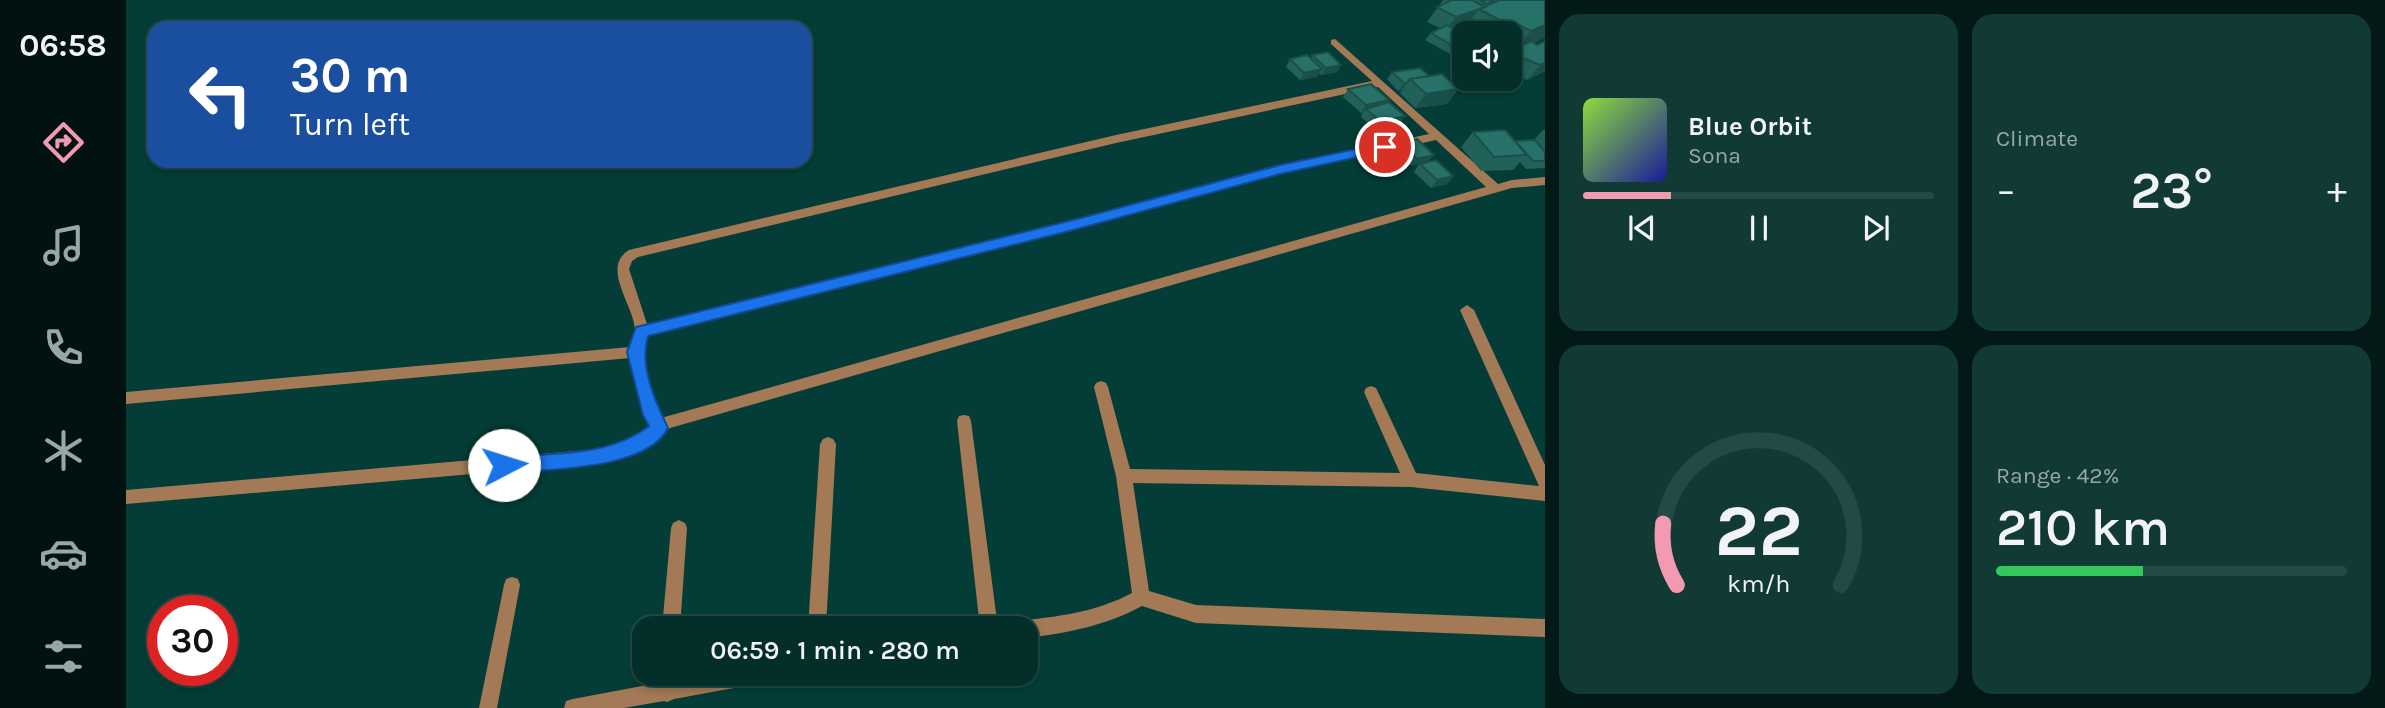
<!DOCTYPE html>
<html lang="en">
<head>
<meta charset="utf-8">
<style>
  :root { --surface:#032e29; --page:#113a35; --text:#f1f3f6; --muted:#97a8a8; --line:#244a46; --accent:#f19ab1 }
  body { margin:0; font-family:Karla,sans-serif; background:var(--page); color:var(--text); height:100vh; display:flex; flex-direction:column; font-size:26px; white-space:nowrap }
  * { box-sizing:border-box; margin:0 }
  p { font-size:23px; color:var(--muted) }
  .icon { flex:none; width:38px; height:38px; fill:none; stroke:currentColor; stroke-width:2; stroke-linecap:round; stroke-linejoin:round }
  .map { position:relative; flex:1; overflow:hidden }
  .details { display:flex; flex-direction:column; gap:14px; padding:14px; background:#021917; width:840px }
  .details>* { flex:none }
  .banner { position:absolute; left:21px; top:21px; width:665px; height:147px; border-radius:21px; box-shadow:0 4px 10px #0003,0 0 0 2px var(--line); background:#1a4fa0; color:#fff; overflow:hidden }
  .buttons { position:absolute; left:1326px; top:21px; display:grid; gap:14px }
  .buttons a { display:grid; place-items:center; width:70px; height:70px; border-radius:14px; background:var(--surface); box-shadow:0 4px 10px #0003,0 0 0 2px var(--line); font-size:35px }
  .speed { position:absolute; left:21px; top:595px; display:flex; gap:14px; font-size:35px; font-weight:700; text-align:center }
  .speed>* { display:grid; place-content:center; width:91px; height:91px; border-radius:50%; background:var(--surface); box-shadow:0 4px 10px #0003,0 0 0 2px var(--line); line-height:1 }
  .speed .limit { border:10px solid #d22; background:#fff; color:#111 }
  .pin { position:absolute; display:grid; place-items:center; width:60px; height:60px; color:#fff; margin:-30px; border:4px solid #fff; border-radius:50%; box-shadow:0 2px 7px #0007 }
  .me { position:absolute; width:77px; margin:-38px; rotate:85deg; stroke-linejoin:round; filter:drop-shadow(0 0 5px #0008) }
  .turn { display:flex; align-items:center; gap:24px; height:147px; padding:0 28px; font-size:32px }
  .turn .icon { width:91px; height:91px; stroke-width:2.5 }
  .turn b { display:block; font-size:49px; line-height:60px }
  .big { font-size:52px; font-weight:600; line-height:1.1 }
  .details .card { flex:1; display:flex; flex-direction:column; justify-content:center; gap:10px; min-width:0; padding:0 24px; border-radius:21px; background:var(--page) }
  .details .dial { align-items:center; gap:0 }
  .dial svg { height:182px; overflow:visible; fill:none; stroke:var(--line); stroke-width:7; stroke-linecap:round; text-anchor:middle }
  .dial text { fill:var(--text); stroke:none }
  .song { display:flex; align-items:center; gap:21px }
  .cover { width:84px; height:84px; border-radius:10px; background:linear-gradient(135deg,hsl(90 70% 55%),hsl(240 70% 35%)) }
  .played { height:7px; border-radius:4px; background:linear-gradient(90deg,var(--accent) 25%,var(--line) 25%) }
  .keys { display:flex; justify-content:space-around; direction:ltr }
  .heat { display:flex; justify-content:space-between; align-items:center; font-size:38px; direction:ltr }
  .charge { height:10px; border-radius:5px; background:linear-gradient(90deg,#34c759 42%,var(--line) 0) }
  .details .tiles { flex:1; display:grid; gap:14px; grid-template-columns:repeat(2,1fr) }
  .trip { position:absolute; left:506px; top:616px; width:406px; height:70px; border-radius:21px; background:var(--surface); box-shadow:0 4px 10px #0003,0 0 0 2px var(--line); font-weight:600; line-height:70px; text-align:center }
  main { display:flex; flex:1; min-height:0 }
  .dock { display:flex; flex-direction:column; width:126px; justify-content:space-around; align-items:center; background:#011210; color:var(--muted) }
  .dock .icon { width:49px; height:49px }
  .dock .selected { color:var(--accent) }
  .dock b { font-size:32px; color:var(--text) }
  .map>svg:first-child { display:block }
</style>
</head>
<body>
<main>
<nav class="dock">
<b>06:58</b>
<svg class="icon selected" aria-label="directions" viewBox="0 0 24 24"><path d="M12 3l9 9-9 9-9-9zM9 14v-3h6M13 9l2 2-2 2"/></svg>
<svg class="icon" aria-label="music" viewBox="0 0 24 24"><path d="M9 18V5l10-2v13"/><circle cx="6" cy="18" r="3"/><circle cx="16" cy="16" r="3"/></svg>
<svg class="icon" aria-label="phone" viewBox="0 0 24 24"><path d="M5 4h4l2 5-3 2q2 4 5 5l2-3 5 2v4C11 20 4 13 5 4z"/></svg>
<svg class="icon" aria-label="climate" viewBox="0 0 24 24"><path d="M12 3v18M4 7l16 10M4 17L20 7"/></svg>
<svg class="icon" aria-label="car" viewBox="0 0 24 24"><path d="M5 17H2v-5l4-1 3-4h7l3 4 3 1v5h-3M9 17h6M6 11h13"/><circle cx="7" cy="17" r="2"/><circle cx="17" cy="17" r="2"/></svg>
<svg class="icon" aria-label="filters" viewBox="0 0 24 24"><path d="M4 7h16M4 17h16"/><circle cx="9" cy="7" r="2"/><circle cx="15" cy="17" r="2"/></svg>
</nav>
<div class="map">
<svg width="1419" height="708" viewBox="0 0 1419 708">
  <rect width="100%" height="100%" fill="#043d37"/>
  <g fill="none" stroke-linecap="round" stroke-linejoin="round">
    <path fill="#a37a55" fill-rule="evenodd" d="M 1209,39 L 1372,184 L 1386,180 L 1419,177 L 1419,185 L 1386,188 L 544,428 L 519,448 L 486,462 L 0,504 L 0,490 L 485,448 L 509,438 L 524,427 L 518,415 L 504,358 L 0,404 L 0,392 L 504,347 C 505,342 509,335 509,331 C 509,306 474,268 503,250 L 990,135 L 1246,81 L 1205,44 L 1205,40 ZM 1252,87 L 1303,134 L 1154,166 L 951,220 L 521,324 L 503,269 L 506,261 L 512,257 L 990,143 ZM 1310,140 L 1360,187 L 535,418 L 532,413 L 516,352 L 522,335 L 951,228 L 1154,174 Z
      M 1341,305 L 1348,310 L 1419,465 L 1419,501 L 1285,487 L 1007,483 L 1023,591 L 1070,605 L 1419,619 L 1419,637 L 1070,623 L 1016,606 C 979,626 941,633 900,638 L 900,628 L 892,628 L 894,623 L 900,620 C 937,616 972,611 1006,593 L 990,476 L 968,387 L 970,383 L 975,381 L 980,383 L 982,387 L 1004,469 L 1274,473 L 1238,392 L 1240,388 L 1245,386 L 1250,388 L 1290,473 L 1413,486 L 1334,310 Z
      M 838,415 L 843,416 L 845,421 L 872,628 L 854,628 L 831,421 L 833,416 Z
      M 702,437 L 707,439 L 710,444 L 700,628 L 682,628 L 694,444 L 697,439 Z
      M 553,520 L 559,523 L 561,528 L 554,628 L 536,628 L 545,528 L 547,523 Z
      M 386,577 L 392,579 L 394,585 L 371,708 L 353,708 L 378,585 L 380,579 Z
      M 533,674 L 551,674 L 551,680 L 586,674 L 644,674 L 641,680 L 635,683 L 548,699 L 541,702 L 538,701 L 498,708 L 438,708 L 440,701 L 447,699 L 532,683 Z"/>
  </g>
  <path fill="#226159" d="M 1317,0 L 1419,0 L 1408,43 L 1411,45 L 1419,41 L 1419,71 L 1401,80 L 1384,73 L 1384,52 L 1386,51 L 1384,51 L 1384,33 L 1344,33 L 1338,30 L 1342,24 L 1328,29 L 1339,49 L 1326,55 L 1299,40 L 1305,33 L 1314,28 L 1301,22 Z
    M 1186,55 L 1215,65 L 1211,72 L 1195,75 L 1193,73 L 1191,77 L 1174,80 L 1160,67 L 1164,59 L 1185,59 Z
    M 1266,72 L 1303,76 L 1332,89 L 1321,104 L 1289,108 L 1274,93 L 1276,90 L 1272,91 L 1261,79 Z
    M 1222,89 L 1262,103 L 1279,116 L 1274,123 L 1250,130 L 1235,117 L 1237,112 L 1235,113 L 1217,97 Z
    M 1417,130 L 1419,130 L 1419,168 L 1400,169 L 1394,162 L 1387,170 L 1355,171 L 1335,147 L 1347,132 L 1389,142 L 1408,140 Z
    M 1274,143 L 1303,162 L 1327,176 L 1321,184 L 1305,188 L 1288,172 L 1293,164 L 1285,166 L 1268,150 Z"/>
  <path fill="#1b4f49" d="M 1353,9 L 1342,24 L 1319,31 L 1330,17 Z
    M 1385,21 L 1375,33 L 1371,33 L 1379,23 Z
    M 1419,23 L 1419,38 L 1388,53 L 1405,31 Z
    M 1339,44 L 1339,49 L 1326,55 L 1331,48 Z
    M 1419,63 L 1419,71 L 1401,80 L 1414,65 Z
    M 1215,65 L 1211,72 L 1195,75 L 1200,68 Z
    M 1196,69 L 1191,77 L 1174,80 L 1178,73 Z
    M 1278,83 L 1281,83 L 1276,90 L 1272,91 Z
    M 1332,89 L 1321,104 L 1289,108 L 1300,94 Z
    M 1263,100 L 1258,108 L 1240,109 L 1238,112 L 1235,113 L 1240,105 Z
    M 1279,116 L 1274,123 L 1250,130 L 1255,122 Z
    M 1308,155 L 1302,162 L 1285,166 L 1291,159 Z
    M 1327,176 L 1321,184 L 1305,188 L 1311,180 Z"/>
  <path fill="#277168" stroke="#1b4f49" stroke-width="2" d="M 1322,0 L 1346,0 L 1359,7 L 1330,17 L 1311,7 L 1324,1 Z
    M 1354,0 L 1368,0 L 1361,4 Z
    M 1374,0 L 1419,0 L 1419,25 L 1405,31 L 1385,21 L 1379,23 L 1353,9 Z
    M 1321,25 L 1339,35 L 1339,44 L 1331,48 L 1305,33 Z
    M 1405,41 L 1411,45 L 1419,41 L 1419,63 L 1414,65 L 1384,53 L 1384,52 Z
    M 1202,52 L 1215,65 L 1200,68 L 1186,55 Z
    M 1181,55 L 1196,69 L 1178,73 L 1164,59 Z
    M 1294,68 L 1303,76 L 1284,79 L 1281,83 L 1278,83 L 1266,72 Z
    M 1316,74 L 1332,89 L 1300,94 L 1284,79 Z
    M 1245,84 L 1263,100 L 1240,105 L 1222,89 Z
    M 1263,102 L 1279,116 L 1255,122 L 1240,109 Z
    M 1379,130 L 1401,155 L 1368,157 L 1347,132 Z
    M 1291,139 L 1308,155 L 1291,159 L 1274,143 Z
    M 1409,140 L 1419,152 L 1419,161 L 1407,161 L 1389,141 Z
    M 1310,160 L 1327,176 L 1311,180 L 1294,164 Z"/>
  <path fill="#1a73e8" stroke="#114b97" stroke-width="2" d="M 1259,143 L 1266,147 L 1264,150 L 1154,174 L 951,229 L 522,336 C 513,366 529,401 542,428 C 521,471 419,469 378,473 L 369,465 L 378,457 C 427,453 482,457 523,426 L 517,415 L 501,352 L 510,327 L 951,219 L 1154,165 Z"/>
</svg>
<div class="buttons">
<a><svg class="icon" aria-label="sound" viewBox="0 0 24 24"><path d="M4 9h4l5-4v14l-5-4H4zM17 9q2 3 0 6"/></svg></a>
</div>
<div class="speed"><div class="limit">30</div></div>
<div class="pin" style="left:1259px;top:147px;background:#d93025"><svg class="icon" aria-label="arrive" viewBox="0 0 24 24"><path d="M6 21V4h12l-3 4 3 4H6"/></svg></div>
<svg class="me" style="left:378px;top:465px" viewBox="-20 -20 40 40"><circle r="19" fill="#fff"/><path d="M0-13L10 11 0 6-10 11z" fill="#1a73e8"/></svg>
<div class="trip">06:59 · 1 min · 280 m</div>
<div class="banner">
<div class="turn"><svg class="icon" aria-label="left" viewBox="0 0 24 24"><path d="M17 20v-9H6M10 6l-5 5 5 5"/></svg><div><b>30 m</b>Turn left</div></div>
</div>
</div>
<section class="details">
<div class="tiles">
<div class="card">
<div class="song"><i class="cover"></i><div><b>Blue Orbit</b><p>Sona</p></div></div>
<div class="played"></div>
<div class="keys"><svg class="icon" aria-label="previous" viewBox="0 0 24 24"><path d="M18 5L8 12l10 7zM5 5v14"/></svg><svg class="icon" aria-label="pause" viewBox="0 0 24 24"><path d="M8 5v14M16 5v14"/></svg><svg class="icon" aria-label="next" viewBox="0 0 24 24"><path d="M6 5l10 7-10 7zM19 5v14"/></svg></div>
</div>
<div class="card"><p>Climate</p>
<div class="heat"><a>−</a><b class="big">23°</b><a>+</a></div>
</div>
<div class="card dial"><svg viewBox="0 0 100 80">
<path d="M14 69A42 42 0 1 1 86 69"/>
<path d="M14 69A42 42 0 0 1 8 42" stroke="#f19ab1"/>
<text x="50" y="56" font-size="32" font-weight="700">22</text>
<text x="50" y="72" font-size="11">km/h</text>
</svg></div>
<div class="card"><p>Range · 42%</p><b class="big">210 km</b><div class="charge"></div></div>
</div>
</section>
</main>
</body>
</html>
